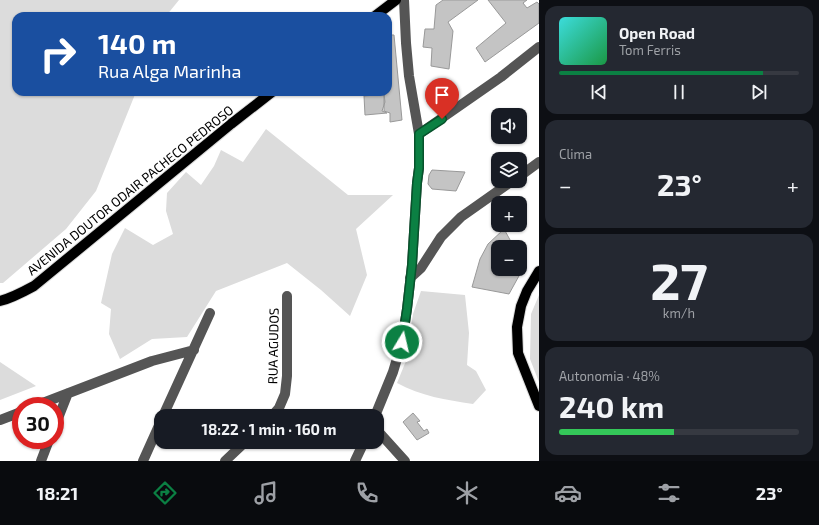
<!DOCTYPE html>
<html lang="pt">
<head>
<meta charset="utf-8">
<style>
  :root { --surface:#171b24; --page:#242831; --text:#f1f3f6; --muted:#9ea1a6; --line:#363941; --accent:#0b8043 }
  body { margin:0; font-family:"Exo 2",sans-serif; background:var(--page); color:var(--text); height:100vh; display:flex; flex-direction:column; font-size:15px; white-space:nowrap }
  * { box-sizing:border-box; margin:0 }
  p { font-size:13px; color:var(--muted) }
  .icon { flex:none; width:22px; height:22px; fill:none; stroke:currentColor; stroke-width:2; stroke-linecap:round; stroke-linejoin:round }
  .map { position:relative; flex:1; overflow:hidden }
  .panel { display:flex; flex-direction:column; gap:6px; padding:6px; background:#0d0f14; width:280px }
  .panel>* { flex:none }
  .top-card { position:absolute; left:12px; top:12px; width:380px; height:84px; border-radius:12px; box-shadow:0 1px 3px #0004; background:#1a4fa0; color:#fff; overflow:hidden }
  .fabs { position:absolute; left:491px; top:108px; display:grid; gap:8px }
  .fabs a { display:grid; place-items:center; width:36px; height:36px; border-radius:8px; background:var(--surface); box-shadow:0 1px 3px #0004; font-size:20px }
  .speed { position:absolute; left:12px; top:397px; display:flex; gap:8px; font-size:20px; font-weight:700; text-align:center }
  .speed>* { display:grid; place-content:center; width:52px; height:52px; border-radius:50%; background:var(--surface); box-shadow:0 1px 3px #0004; line-height:1 }
  .speed .limit { border:6px solid #d22; background:#fff; color:#111 }
  .pin { position:absolute; display:grid; place-items:center; width:34px; height:34px; color:#fff; margin:-41px -17px; border-radius:50% 50% 50% 0; rotate:-45deg; box-shadow:0 0 4px #0007 }
  .pin .icon { rotate:45deg }
  .me { position:absolute; width:44px; margin:-22px; rotate:9deg; stroke-linejoin:round; filter:drop-shadow(0 0 3px #0008) }
  .turn { display:flex; align-items:center; gap:14px; height:84px; padding:0 20px; font-size:18px }
  .turn .icon { width:52px; height:52px; stroke-width:2.5 }
  .turn b { display:block; font-size:28px; line-height:34px }
  .big { font-size:30px; font-weight:700; line-height:1.1 }
  .panel .tile { flex:1; display:flex; flex-direction:column; justify-content:center; gap:6px; min-width:0; padding:0 14px; border-radius:12px; background:var(--page) }
  .panel .dial { align-items:center; gap:0 }
  .dial b { font-size:52px; line-height:1 }
  .song { display:flex; align-items:center; gap:12px }
  .cover { width:48px; height:48px; border-radius:6px; background:linear-gradient(135deg,hsl(180 70% 55%),hsl(140 70% 35%)) }
  .played { height:4px; border-radius:2px; background:linear-gradient(90deg,var(--accent) 85%,var(--line) 85%) }
  .keys { display:flex; justify-content:space-around; direction:ltr }
  .heat { display:flex; justify-content:space-between; align-items:center; font-size:22px; direction:ltr }
  .charge { height:6px; border-radius:3px; background:linear-gradient(90deg,#34c759 48%,var(--line) 0) }
  .trip { position:absolute; left:154px; top:409px; width:230px; height:40px; border-radius:12px; background:var(--surface); box-shadow:0 1px 3px #0004; font-weight:700; line-height:40px; text-align:center }
  .tab-bar { display:flex; height:64px; justify-content:space-around; align-items:center; background:#090b0e; color:var(--muted) }
  .tab-bar .icon { width:28px; height:28px }
  .tab-bar .on { color:var(--accent) }
  .tab-bar b { font-size:18px; color:var(--text) }
  main { display:flex; flex:1; min-height:0 }
  .map>svg:first-child { display:block }
</style>
</head>
<body>
<main>
<div class="map">
<svg width="539" height="461" viewBox="0 0 539 461">
  <rect width="100%" height="100%" fill="#fff"/>
  <path fill="#dcdcdc" d="M 0,0 L 179,0 L 166,16 L 16,16 L 16,92 L 136,92 L 96,191 L 66,229 L 3,283 L 0,283 Z
    M 266,129 L 348,195 L 393,195 L 356,229 L 367,275 L 350,316 L 321,290 L 287,263 L 216,291 L 187,337 L 152,339 L 120,359 L 109,334 L 111,309 L 101,303 L 112,254 L 125,228 L 153,245 L 173,234 L 166,211 L 167,193 L 186,172 L 201,185 L 214,166 L 221,150 L 243,162 Z
    M 421,291 L 465,295 L 469,333 L 467,365 L 476,371 L 486,390 L 473,404 C 446,400 421,396 397,383 L 408,356 L 410,333 L 413,314 Z
    M 539,295 L 539,382 L 530,359 L 531,314 Z
    M 0,362 L 36,386 L 0,400 Z"/>
  <path fill="#c4c4c4" stroke="#999" d="M 443,0 L 478,0 L 448,22 L 453,31 L 449,69 L 431,66 L 432,48 L 423,47 L 425,29 L 434,29 L 436,5 Z
    M 488,0 L 527,0 L 523,3 L 527,8 L 537,2 L 539,4 L 539,23 L 485,62 L 476,48 L 506,23 Z
    M 388,35 L 394,35 L 402,120 L 390,122 L 390,113 L 384,111 L 384,94 L 388,92 Z
    M 384,94 L 385,102 L 382,111 L 387,113 L 365,115 L 364,96 Z
    M 432,170 L 465,172 L 456,191 L 432,189 L 428,184 L 429,175 Z
    M 504,229 L 514,247 L 498,247 L 498,269 L 520,269 L 520,257 L 525,265 L 509,294 L 472,287 L 480,259 L 488,244 Z
    M 413,413 L 420,421 L 417,422 L 424,431 L 427,429 L 429,433 L 417,440 L 403,422 Z"/>
  <g fill="none" stroke-linecap="round" stroke-linejoin="round">
    <defs>
      <path id="major" d="M 375,16 L 396,0
        M 539,271 L 527,291 L 521,306 L 517,327 L 518,353 L 539,406
        M 0,301 C 12,298 23,292 34,286 L 231,124 L 272,92"/>
    </defs>
    <use href="#major" stroke="#dbdbdb" stroke-width="12"/>
    <path stroke="#555" stroke-width="10" d="M 419,134 L 501,77 L 539,47
      M 520,176 L 539,162
      M 410,278 L 421,268 L 441,237 L 461,217 L 512,181
      M 35,406 L 152,361 L 194,350
      M 163,416 L 210,313
      M 272,416 L 279,408 L 285,394 L 287,376 L 287,296
      M 375,416 L 393,372 L 402,342 L 407,309 L 412,265 L 417,183 L 419,168 L 419,134 L 409,76 L 406,43 L 404,0
      M 0,420 L 21,412
      M 55,426 L 68,393
      M 377,430 L 405,461
      M 41,461 L 49,440
      M 143,461 L 161,421
      M 225,461 L 245,442
      M 355,461 L 364,442"/>
    <use href="#major" stroke="#000" stroke-width="10"/>
  </g>
  <g fill="none" stroke-linecap="round" stroke-linejoin="round">
    <defs>
      <path id="route" d="M 402,342 L 407,309 L 412,265 L 417,183 L 419,168 L 419,134 L 442,119"/>
    </defs>
    <use href="#route" stroke="#07532c" stroke-width="10"/>
    <use href="#route" stroke="#0b8043" stroke-width="7"/>
  </g>
  <g text-anchor="middle" stroke-width="3.5" stroke-linejoin="round" paint-order="stroke">
    <g font-size="13" fill="#000" stroke="#fff">
      <text transform="translate(130 190) rotate(-39)" y="5">AVENIDA DOUTOR ODAIR PACHECO PEDROSO</text>
      <text transform="translate(273 346) rotate(-89)" y="5">RUA AGUDOS</text>
    </g>
  </g>
</svg>
<div class="fabs">
<a><svg class="icon" aria-label="sound" viewBox="0 0 24 24"><path d="M4 9h4l5-4v14l-5-4H4zM17 9q2 3 0 6"/></svg></a>
<a><svg class="icon" aria-label="layers" viewBox="0 0 24 24"><path d="M12 4l9 5-9 5-9-5zM3 14l9 5 9-5"/></svg></a>
<a>+</a>
<a>−</a>
</div>
<div class="speed"><div class="limit">30</div></div>
<div class="pin" style="left:442px;top:119px;background:#d93025"><svg class="icon" aria-label="arrive" viewBox="0 0 24 24"><path d="M6 21V4h12l-3 4 3 4H6"/></svg></div>
<svg class="me" style="left:402px;top:342px" viewBox="-20 -20 40 40"><circle r="17" fill="#0b8043" stroke="#fff" stroke-width="3"/><path d="M0-11L8 9 0 5-8 9z" fill="#fff"/></svg>
<div class="trip">18:22 · 1 min · 160 m</div>
<div class="top-card">
<div class="turn"><svg class="icon" aria-label="right" viewBox="0 0 24 24"><path d="M7 20v-9h11M14 6l5 5-5 5"/></svg><div><b>140 m</b>Rua Alga Marinha</div></div>
</div>
</div>
<section class="panel">
<div class="tile">
<div class="song"><i class="cover"></i><div><b>Open Road</b><p>Tom Ferris</p></div></div>
<div class="played"></div>
<div class="keys"><svg class="icon" aria-label="previous" viewBox="0 0 24 24"><path d="M18 5L8 12l10 7zM5 5v14"/></svg><svg class="icon" aria-label="pause" viewBox="0 0 24 24"><path d="M8 5v14M16 5v14"/></svg><svg class="icon" aria-label="next" viewBox="0 0 24 24"><path d="M6 5l10 7-10 7zM19 5v14"/></svg></div>
</div>
<div class="tile"><p>Clima</p>
<div class="heat"><a>−</a><b class="big">23°</b><a>+</a></div>
</div>
<div class="tile dial"><b>27</b><p>km/h</p></div>
<div class="tile"><p>Autonomia · 48%</p><b class="big">240 km</b><div class="charge"></div></div>
</section>
</main>
<nav class="tab-bar">
<b>18:21</b>
<svg class="icon on" aria-label="directions" viewBox="0 0 24 24"><path d="M12 3l9 9-9 9-9-9zM9 14v-3h6M13 9l2 2-2 2"/></svg>
<svg class="icon" aria-label="music" viewBox="0 0 24 24"><path d="M9 18V5l10-2v13"/><circle cx="6" cy="18" r="3"/><circle cx="16" cy="16" r="3"/></svg>
<svg class="icon" aria-label="phone" viewBox="0 0 24 24"><path d="M5 4h4l2 5-3 2q2 4 5 5l2-3 5 2v4C11 20 4 13 5 4z"/></svg>
<svg class="icon" aria-label="climate" viewBox="0 0 24 24"><path d="M12 3v18M4 7l16 10M4 17L20 7"/></svg>
<svg class="icon" aria-label="car" viewBox="0 0 24 24"><path d="M5 17H2v-5l4-1 3-4h7l3 4 3 1v5h-3M9 17h6M6 11h13"/><circle cx="7" cy="17" r="2"/><circle cx="17" cy="17" r="2"/></svg>
<svg class="icon" aria-label="filters" viewBox="0 0 24 24"><path d="M4 7h16M4 17h16"/><circle cx="9" cy="7" r="2"/><circle cx="15" cy="17" r="2"/></svg>
<b>23°</b>
</nav>
</body>
</html>
